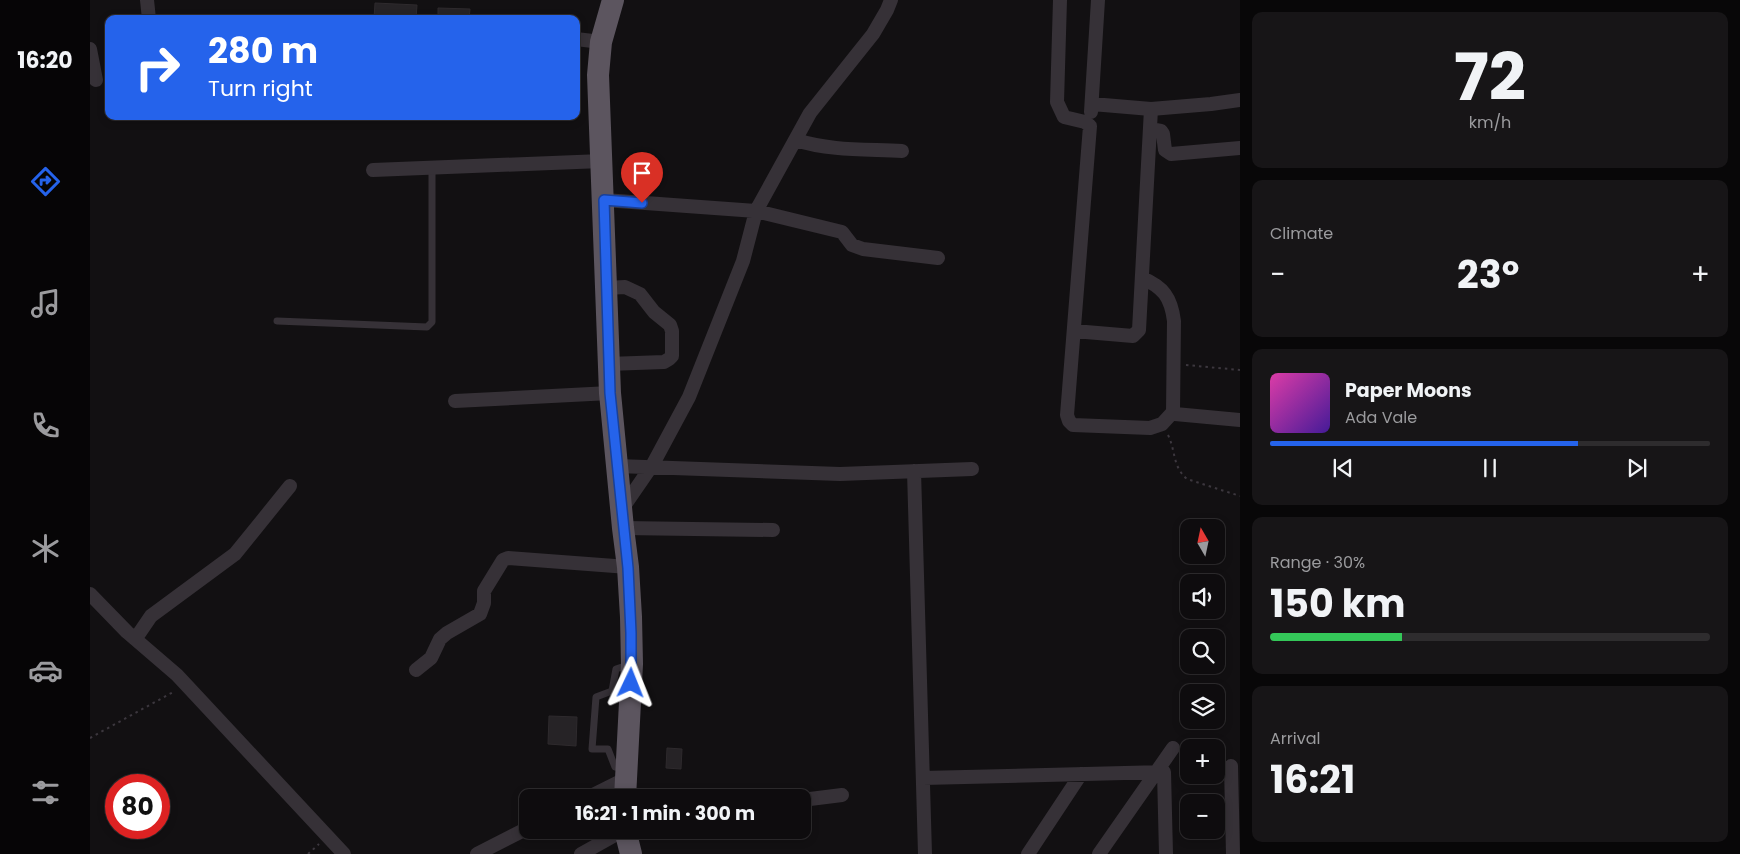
<!DOCTYPE html>
<html lang="en">
<head>
<meta charset="utf-8">
<style>
  :root { --surface:#0e0c0e; --page:#171517; --text:#f1f3f6; --muted:#9b9b9e; --line:#2e2c2e; --accent:#2563eb }
  body { margin:0; font-family:Poppins,sans-serif; background:var(--page); color:var(--text); height:100vh; display:flex; flex-direction:column; font-size:19px; white-space:nowrap }
  * { box-sizing:border-box; margin:0 }
  p { font-size:16px; color:var(--muted) }
  .icon { flex:none; width:28px; height:28px; fill:none; stroke:currentColor; stroke-width:2; stroke-linecap:round; stroke-linejoin:round }
  .map { position:relative; flex:1; overflow:hidden }
  .sheet { display:flex; flex-direction:column; gap:12px; padding:12px; background:#080708; width:500px }
  .sheet>* { flex:none }
  .banner { position:absolute; left:15px; top:15px; width:475px; height:105px; border-radius:10px; box-shadow:0 2px 8px #0003,0 0 0 1px var(--line); background:#2563eb; color:#fff; overflow:hidden }
  .needle { width:32px; rotate:351deg }
  .fabs { position:absolute; left:1090px; top:519px; display:grid; gap:10px }
  .fabs a { display:grid; place-items:center; width:45px; height:45px; border-radius:10px; background:var(--surface); box-shadow:0 2px 8px #0003,0 0 0 1px var(--line); font-size:25px }
  .speed { position:absolute; left:15px; top:774px; display:flex; gap:10px; font-size:25px; font-weight:700; text-align:center }
  .speed>* { display:grid; place-content:center; width:65px; height:65px; border-radius:50%; background:var(--surface); box-shadow:0 2px 8px #0003,0 0 0 1px var(--line); line-height:1 }
  .speed .limit { border:8px solid #d22; background:#fff; color:#111 }
  .pin { position:absolute; display:grid; place-items:center; width:42px; height:42px; color:#fff; margin:-51px -21px; border-radius:50% 50% 50% 0; rotate:-45deg; box-shadow:0 0 5px #0007 }
  .pin .icon { rotate:45deg }
  .me { position:absolute; width:55px; margin:-28px; rotate:2deg; stroke-linejoin:round; filter:drop-shadow(0 0 4px #0008) }
  .turn { display:flex; align-items:center; gap:18px; height:105px; padding:0 20px; font-size:22px }
  .turn .icon { width:65px; height:65px; stroke-width:2.5 }
  .turn b { display:block; font-size:35px; line-height:42px }
  .big { font-size:38px; font-weight:700; line-height:1.1 }
  .sheet .widget { flex:1; display:flex; flex-direction:column; justify-content:center; gap:8px; min-width:0; padding:0 18px; border-radius:10px; background:var(--page) }
  .sheet .dial { align-items:center; gap:0 }
  .dial b { font-size:65px; line-height:1 }
  .song { display:flex; align-items:center; gap:15px }
  .cover { width:60px; height:60px; border-radius:8px; background:linear-gradient(135deg,hsl(320 70% 55%),hsl(260 70% 35%)) }
  .played { height:5px; border-radius:2px; background:linear-gradient(90deg,var(--accent) 70%,var(--line) 70%) }
  .keys { display:flex; justify-content:space-around; direction:ltr }
  .heat { display:flex; justify-content:space-between; align-items:center; font-size:28px; direction:ltr }
  .charge { height:8px; border-radius:4px; background:linear-gradient(90deg,#34c759 30%,var(--line) 0) }
  .trip { position:absolute; left:429px; top:789px; width:292px; height:50px; border-radius:10px; background:var(--surface); box-shadow:0 2px 8px #0003,0 0 0 1px var(--line); font-weight:700; line-height:50px; text-align:center }
  main { display:flex; flex:1; min-height:0 }
  .tabs { display:flex; flex-direction:column; width:90px; justify-content:space-around; align-items:center; background:#060506; color:var(--muted) }
  .tabs .icon { width:35px; height:35px }
  .tabs .active { color:var(--accent) }
  .tabs b { font-size:22px; color:var(--text) }
  .map>svg:first-child { display:block }
</style>
</head>
<body>
<main>
<nav class="tabs">
<b>16:20</b>
<svg class="icon active" aria-label="directions" viewBox="0 0 24 24"><path d="M12 3l9 9-9 9-9-9zM9 14v-3h6M13 9l2 2-2 2"/></svg>
<svg class="icon" aria-label="music" viewBox="0 0 24 24"><path d="M9 18V5l10-2v13"/><circle cx="6" cy="18" r="3"/><circle cx="16" cy="16" r="3"/></svg>
<svg class="icon" aria-label="phone" viewBox="0 0 24 24"><path d="M5 4h4l2 5-3 2q2 4 5 5l2-3 5 2v4C11 20 4 13 5 4z"/></svg>
<svg class="icon" aria-label="climate" viewBox="0 0 24 24"><path d="M12 3v18M4 7l16 10M4 17L20 7"/></svg>
<svg class="icon" aria-label="car" viewBox="0 0 24 24"><path d="M5 17H2v-5l4-1 3-4h7l3 4 3 1v5h-3M9 17h6M6 11h13"/><circle cx="7" cy="17" r="2"/><circle cx="17" cy="17" r="2"/></svg>
<svg class="icon" aria-label="filters" viewBox="0 0 24 24"><path d="M4 7h16M4 17h16"/><circle cx="9" cy="7" r="2"/><circle cx="15" cy="17" r="2"/></svg>
</nav>
<div class="map">
<svg width="1150" height="854" viewBox="0 0 1150 854">
  <rect width="100%" height="100%" fill="#121012"/>
  <path fill="#262326" stroke="#2e2a2d" d="M 285,3 L 327,5 L 326,19 L 284,19 Z
    M 348,8 L 380,9 L 379,19 L 348,19 Z
    M 459,716 L 487,717 L 486,746 L 458,744 Z
    M 577,748 L 592,749 L 591,769 L 576,768 Z"/>
  <g fill="none" stroke-linecap="round" stroke-linejoin="round">
    <path stroke="#3c373e" stroke-width="2" stroke-dasharray="2.5 4" stroke-linecap="butt" d="M 1096,365 L 1150,370
      M 1078,435 C 1086,451 1082,466 1097,479 L 1150,496
      M 0,738 L 85,691
      M 218,854 L 229,844"/>
    <path stroke="#363137" stroke-width="7" d="M 187,321 L 337,327 L 342,322 L 342,168
      M 533,768 L 525,767 L 518,749 L 502,749 L 506,697 L 522,691 L 526,669 L 538,665"/>
    <path stroke="#363137" stroke-width="14" d="M 57,0 L 59,19
      M 970,0 L 967,102 L 974,117 L 995,122 L 1000,126 L 977,415 L 979,421 L 983,425 L 1060,428 L 1072,424 L 1083,412
      M 486,39 L 511,42
      M 0,49 L 6,80
      M 1061,109 L 1121,104 L 1150,100
      M 1001,112 L 1008,0
      M 1060,129 L 1071,131 L 1073,134 L 1075,150 L 1081,154 L 1150,148
      M 706,140 C 740,151 776,149 812,151
      M 283,170 L 512,161
      M 514,200 L 666,211 L 752,232 L 762,245 L 773,249 L 848,258
      M 1052,278 C 1073,287 1081,297 1084,321 L 1083,412 L 1085,414 L 1150,420
      M 517,288 L 535,287 L 550,294 L 564,312 L 580,325 L 582,331 L 582,356 L 579,359 L 574,362 L 518,364
      M 984,331 L 1043,336 L 1049,330 L 1061,109 L 1002,104
      M 365,401 L 520,393
      M 527,466 L 750,474 L 882,469
      M 824,471 L 835,854
      M 532,509 L 563,464 L 599,397 L 653,261 L 666,211 L 720,113 L 783,34 L 797,10 L 801,0
      M 533,528 L 683,530
      M 0,594 L 37,632 L 87,675 L 254,854
      M 46,638 L 61,616 L 145,554 L 200,486
      M 326,670 L 341,658 L 350,639 L 357,633 L 390,614 L 394,603 L 394,591 L 413,560 L 418,558 L 538,567
      M 1141,766 L 1143,854
      M 833,778 L 1074,772 L 1076,854
      M 497,798 L 535,779
      M 712,800 L 752,795
      M 387,854 L 438,828
      M 491,854 L 534,830
      M 938,854 L 991,774
      M 1009,854 L 1083,748"/>
    <path stroke="#5c555f" stroke-width="22" d="M 523,0 L 511,42 L 508,75 L 520,393 L 533,528 L 538,567 L 541,617 L 542,664 L 535,798
      M 535,830 L 541,854"/>
  </g>
  <g fill="none" stroke-linecap="round" stroke-linejoin="round">
    <defs>
      <path id="route" d="M 541,683 L 541,633 L 538,568 L 520,393 L 514,200 L 552,203"/>
    </defs>
    <use href="#route" stroke="#184099" stroke-width="12"/>
    <use href="#route" stroke="#2563eb" stroke-width="9"/>
  </g>
</svg>
<div class="fabs">
<a><svg class="needle" viewBox="-14 -14 28 28"><path d="M0-13l5 13h-10z" fill="#e53935"/><path d="M0 13l5-13h-10z" fill="#9b9b9e"/></svg></a>
<a><svg class="icon" aria-label="sound" viewBox="0 0 24 24"><path d="M4 9h4l5-4v14l-5-4H4zM17 9q2 3 0 6"/></svg></a>
<a><svg class="icon" aria-label="search" viewBox="0 0 24 24"><circle cx="10" cy="10" r="6"/><path d="M15 15l6 6"/></svg></a>
<a><svg class="icon" aria-label="layers" viewBox="0 0 24 24"><path d="M12 4l9 5-9 5-9-5zM3 14l9 5 9-5"/></svg></a>
<a>+</a>
<a>−</a>
</div>
<div class="speed"><div class="limit">80</div></div>
<div class="pin" style="left:552px;top:203px;background:#d93025"><svg class="icon" aria-label="arrive" viewBox="0 0 24 24"><path d="M6 21V4h12l-3 4 3 4H6"/></svg></div>
<svg class="me" style="left:541px;top:683px" viewBox="-20 -20 40 40"><path d="M0-17L14 15 0 8-14 15z" fill="#2563eb" stroke="#fff" stroke-width="4"/></svg>
<div class="trip">16:21 · 1 min · 300 m</div>
<div class="banner">
<div class="turn"><svg class="icon" aria-label="right" viewBox="0 0 24 24"><path d="M7 20v-9h11M14 6l5 5-5 5"/></svg><div><b>280 m</b>Turn right</div></div>
</div>
</div>
<section class="sheet">
<div class="widget dial"><b>72</b><p>km/h</p></div>
<div class="widget"><p>Climate</p>
<div class="heat"><a>−</a><b class="big">23°</b><a>+</a></div>
</div>
<div class="widget">
<div class="song"><i class="cover"></i><div><b>Paper Moons</b><p>Ada Vale</p></div></div>
<div class="played"></div>
<div class="keys"><svg class="icon" aria-label="previous" viewBox="0 0 24 24"><path d="M18 5L8 12l10 7zM5 5v14"/></svg><svg class="icon" aria-label="pause" viewBox="0 0 24 24"><path d="M8 5v14M16 5v14"/></svg><svg class="icon" aria-label="next" viewBox="0 0 24 24"><path d="M6 5l10 7-10 7zM19 5v14"/></svg></div>
</div>
<div class="widget"><p>Range · 30%</p><b class="big">150 km</b><div class="charge"></div></div>
<div class="widget"><p>Arrival</p><b class="big">16:21</b></div>
</section>
</main>
</body>
</html>
